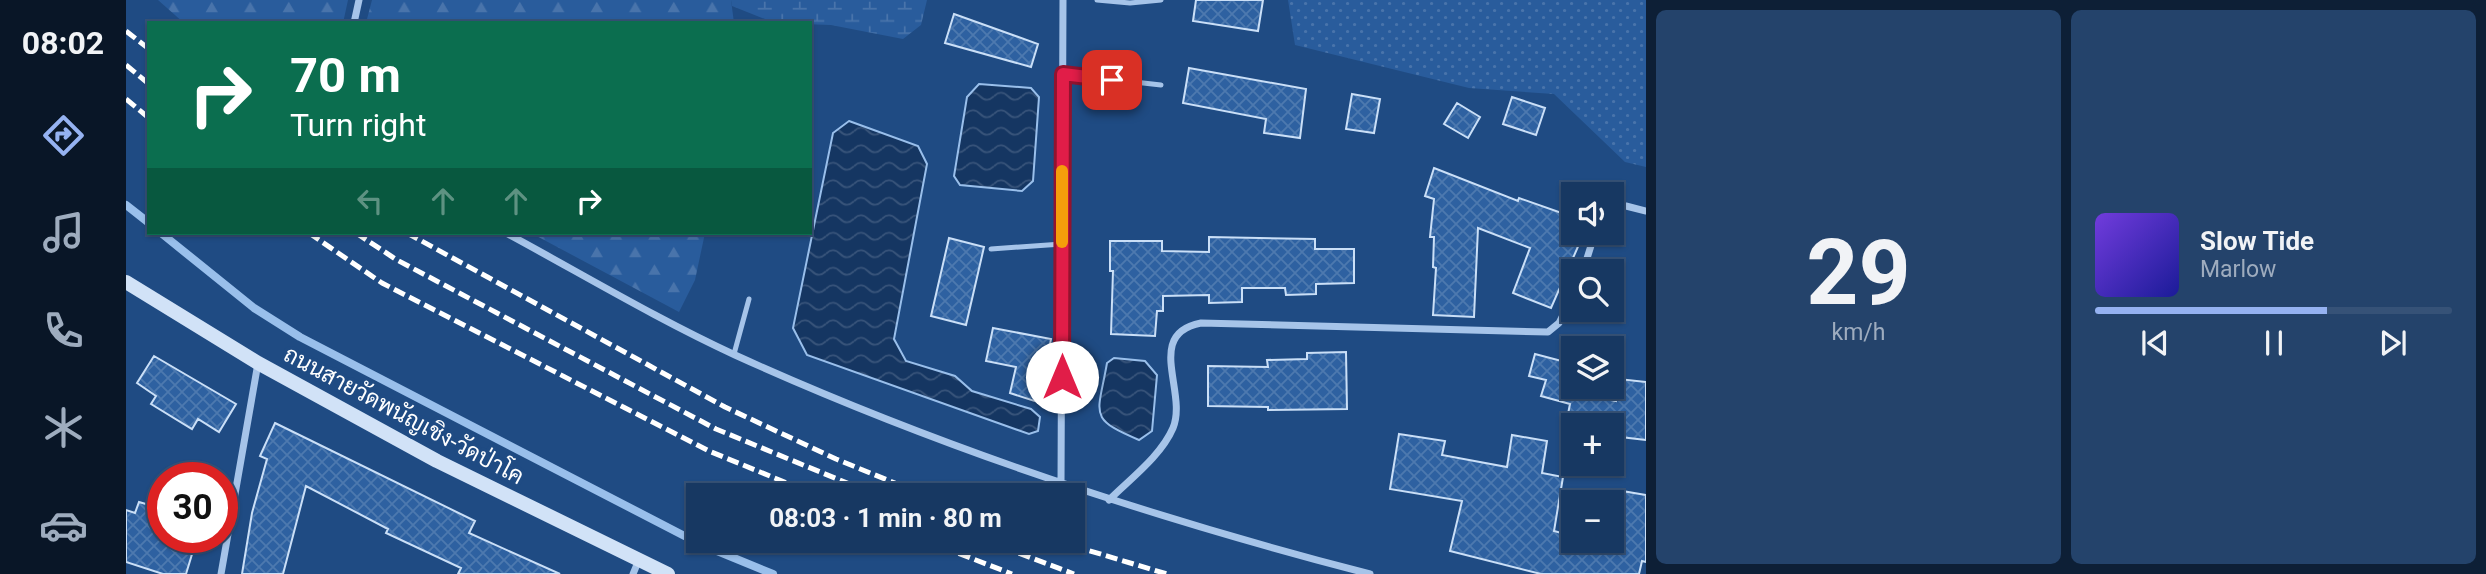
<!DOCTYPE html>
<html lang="en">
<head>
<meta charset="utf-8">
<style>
  :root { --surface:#173862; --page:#24436b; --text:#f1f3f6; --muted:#9eacbe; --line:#365277; --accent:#95b2f1 }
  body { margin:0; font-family:Roboto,Sarabun,sans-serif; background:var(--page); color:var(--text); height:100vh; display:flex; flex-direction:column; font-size:26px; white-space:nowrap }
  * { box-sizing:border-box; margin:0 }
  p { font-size:23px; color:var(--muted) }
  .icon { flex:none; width:38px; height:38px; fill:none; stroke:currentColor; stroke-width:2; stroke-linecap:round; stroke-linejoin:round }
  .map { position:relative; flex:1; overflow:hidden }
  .side { display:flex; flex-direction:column; gap:10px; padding:10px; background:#0d1f36; width:840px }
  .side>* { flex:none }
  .guide { position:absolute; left:21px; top:21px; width:665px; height:214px; border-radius:0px; box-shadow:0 2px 5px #0004,0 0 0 2px var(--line); background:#0b6e4f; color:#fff; overflow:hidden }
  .tools { position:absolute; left:1435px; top:182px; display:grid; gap:14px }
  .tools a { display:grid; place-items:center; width:63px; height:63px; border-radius:0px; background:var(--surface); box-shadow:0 2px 5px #0004,0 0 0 2px var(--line); font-size:35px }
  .speed { position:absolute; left:21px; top:462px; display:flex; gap:14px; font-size:35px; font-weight:700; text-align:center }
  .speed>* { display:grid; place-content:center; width:91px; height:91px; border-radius:50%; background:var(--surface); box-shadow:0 2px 5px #0004,0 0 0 2px var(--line); line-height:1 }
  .speed .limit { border:10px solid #d22; background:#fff; color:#111 }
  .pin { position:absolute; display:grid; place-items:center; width:60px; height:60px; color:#fff; margin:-30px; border-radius:14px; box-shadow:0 4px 10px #0006 }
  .me { position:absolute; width:77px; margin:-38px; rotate:0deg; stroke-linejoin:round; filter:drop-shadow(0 0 5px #0008) }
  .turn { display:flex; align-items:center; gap:24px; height:147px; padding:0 28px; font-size:32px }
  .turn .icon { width:91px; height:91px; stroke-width:2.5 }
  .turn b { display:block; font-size:49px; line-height:60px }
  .lanes { display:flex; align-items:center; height:66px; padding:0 28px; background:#0003; justify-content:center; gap:35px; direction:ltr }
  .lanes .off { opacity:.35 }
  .side .tile { flex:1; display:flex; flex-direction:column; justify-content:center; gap:10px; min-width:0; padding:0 24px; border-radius:10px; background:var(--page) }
  .side .dial { align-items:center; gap:0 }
  .dial b { font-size:91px; line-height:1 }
  .song { display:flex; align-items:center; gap:21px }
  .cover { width:84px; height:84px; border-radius:10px; background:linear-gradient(135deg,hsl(260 70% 55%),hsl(240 70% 35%)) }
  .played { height:7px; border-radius:4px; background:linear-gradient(90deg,var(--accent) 65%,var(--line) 65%) }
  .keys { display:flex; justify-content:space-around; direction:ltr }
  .side .tiles { flex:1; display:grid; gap:10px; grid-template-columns:repeat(2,1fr) }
  .trip { position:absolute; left:560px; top:483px; width:399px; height:70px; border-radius:0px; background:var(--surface); box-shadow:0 2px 5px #0004,0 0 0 2px var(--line); font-weight:700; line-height:70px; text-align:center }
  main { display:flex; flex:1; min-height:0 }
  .tabs { display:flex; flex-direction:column; width:126px; justify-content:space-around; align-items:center; background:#091627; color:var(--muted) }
  .tabs .icon { width:49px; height:49px }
  .tabs .current { color:var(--accent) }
  .tabs b { font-size:32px; color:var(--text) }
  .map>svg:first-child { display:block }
</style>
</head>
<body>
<main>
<nav class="tabs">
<b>08:02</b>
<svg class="icon current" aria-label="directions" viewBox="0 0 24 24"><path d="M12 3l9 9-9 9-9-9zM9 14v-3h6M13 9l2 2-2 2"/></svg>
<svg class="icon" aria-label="music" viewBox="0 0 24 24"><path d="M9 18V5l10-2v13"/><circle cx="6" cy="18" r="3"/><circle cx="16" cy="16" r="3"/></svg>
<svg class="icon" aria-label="phone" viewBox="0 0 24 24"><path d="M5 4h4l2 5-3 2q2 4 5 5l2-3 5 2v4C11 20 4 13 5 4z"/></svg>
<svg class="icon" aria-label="climate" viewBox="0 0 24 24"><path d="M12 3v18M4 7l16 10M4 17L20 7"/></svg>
<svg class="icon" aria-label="car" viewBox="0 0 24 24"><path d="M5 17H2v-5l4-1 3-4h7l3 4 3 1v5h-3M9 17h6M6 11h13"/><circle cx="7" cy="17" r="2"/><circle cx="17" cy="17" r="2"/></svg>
</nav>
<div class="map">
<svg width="1520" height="574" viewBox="0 0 1520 574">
  <defs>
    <pattern id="grass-dots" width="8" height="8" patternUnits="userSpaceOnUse" patternTransform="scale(1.75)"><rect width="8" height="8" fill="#295c9c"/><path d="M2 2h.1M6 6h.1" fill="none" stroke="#4974ab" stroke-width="1.8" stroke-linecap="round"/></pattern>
    <pattern id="forest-firs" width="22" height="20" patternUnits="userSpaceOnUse" patternTransform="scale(1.75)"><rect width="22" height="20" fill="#295c9c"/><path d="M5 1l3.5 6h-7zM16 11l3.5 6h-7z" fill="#4974ab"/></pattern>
    <pattern id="wetland-marsh" width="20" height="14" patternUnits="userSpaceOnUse" patternTransform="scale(1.75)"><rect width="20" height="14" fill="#295c9c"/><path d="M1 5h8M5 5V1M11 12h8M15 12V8" fill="none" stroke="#4974ab"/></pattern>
    <pattern id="water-waves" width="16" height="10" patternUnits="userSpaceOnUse" patternTransform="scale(1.75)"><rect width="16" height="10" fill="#153662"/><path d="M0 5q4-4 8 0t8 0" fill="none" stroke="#38547a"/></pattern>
    <pattern id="building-cross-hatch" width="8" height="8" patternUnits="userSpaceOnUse" patternTransform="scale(1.75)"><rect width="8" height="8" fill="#2e61a1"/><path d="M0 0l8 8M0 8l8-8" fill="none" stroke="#4d79af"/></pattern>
  </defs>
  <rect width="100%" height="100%" fill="#1f4b83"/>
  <path fill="url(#grass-dots)" d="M 1162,0 L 1520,0 L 1520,167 L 1499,162 L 1428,94 L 1343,88 L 1169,45 Z"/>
  <path fill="url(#forest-firs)" d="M 32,0 L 222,0 L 217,23 L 58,23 Z
    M 246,0 L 605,0 L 608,23 L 240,23 Z
    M 405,233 L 579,233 L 569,280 L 553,312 Z"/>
  <path fill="url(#wetland-marsh)" d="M 605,0 L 801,0 L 795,25 L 777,39 L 705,25 L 649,23 L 606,6 Z"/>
  <path fill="url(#water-waves)" stroke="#99bfeb" stroke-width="2" d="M 853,84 L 905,88 L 913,97 L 907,181 L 896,191 L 834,185 L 828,176 L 841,97 Z
    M 723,121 L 792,146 L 801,164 L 768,339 L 780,361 L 829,376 L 846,391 L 905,409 L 914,417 L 912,431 L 903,434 L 681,355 L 667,328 L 707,133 Z
    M 988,358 L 1019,361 L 1031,375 L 1026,431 L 1013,440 C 961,418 972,415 981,363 Z"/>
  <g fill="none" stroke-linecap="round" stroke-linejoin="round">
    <path stroke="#99bfeb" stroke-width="8" d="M 0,205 L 23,223
      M 35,233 L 128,308 L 174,337 L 574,544 L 647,574"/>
  </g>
  <path fill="url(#building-cross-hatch)" stroke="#cadff7" stroke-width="2" d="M 1070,0 L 1137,0 L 1132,31 L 1067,21 Z
    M 828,14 L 912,44 L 905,67 L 819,43 Z
    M 1063,68 L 1180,89 L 1174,138 L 1138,133 L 1140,119 L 1057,103 Z
    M 1226,94 L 1254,99 L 1248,133 L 1220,129 Z
    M 1386,97 L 1419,108 L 1410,135 L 1377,124 Z
    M 1331,103 L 1354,117 L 1342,138 L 1318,124 Z
    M 1308,168 L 1392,201 L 1393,198 L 1447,217 L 1447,233 L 1458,233 L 1425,308 L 1387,293 L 1404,248 L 1352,228 L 1348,317 L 1307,315 L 1310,268 L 1307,267 L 1308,237 L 1304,237 L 1308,199 L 1299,196 Z
    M 1083,237 L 1189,239 L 1189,249 L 1228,249 L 1228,283 L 1190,284 L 1190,294 L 1160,295 L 1159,288 L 1116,288 L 1116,302 L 1083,303 L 1083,295 L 1037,296 L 1037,311 L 1031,311 L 1029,336 L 985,334 L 987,271 L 984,271 L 984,241 L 1036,241 L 1036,251 L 1083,252 Z
    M 823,238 L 858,247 L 840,325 L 805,316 Z
    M 867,328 L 925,339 L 918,376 L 924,378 L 921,405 L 884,393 L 890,367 L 860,361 Z
    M 1220,352 L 1221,409 L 1142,410 L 1142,407 L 1082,406 L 1082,366 L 1142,367 L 1141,360 L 1181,359 L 1181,353 Z
    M 1409,354 L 1447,364 L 1447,393 L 1490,401 L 1493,379 L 1520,382 L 1520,440 L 1486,436 L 1486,425 L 1447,425 L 1447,430 L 1439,429 L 1444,404 L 1415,396 L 1420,380 L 1403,376 Z
    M 28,356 L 110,404 L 93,432 L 72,419 L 66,429 L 25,404 L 30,396 L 11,383 Z
    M 149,423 L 349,521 L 343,533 L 434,574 L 332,574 L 335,568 L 260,533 L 262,529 L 180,486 L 157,574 L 116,574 L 126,513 L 141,459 L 134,456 Z
    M 1273,434 L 1319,441 L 1316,455 L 1381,467 L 1386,435 L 1421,441 L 1416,473 L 1437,477 L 1428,531 L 1447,536 L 1447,541 L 1489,541 L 1496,491 L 1520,495 L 1520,562 L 1516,561 L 1513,574 L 1415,574 L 1324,551 L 1336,501 L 1264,489 Z
    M 13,502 L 37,509 L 37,537 L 42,537 L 40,543 L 67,551 L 60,574 L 37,574 L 0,562 L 0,510 L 9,513 Z"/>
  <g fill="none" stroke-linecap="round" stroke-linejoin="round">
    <path stroke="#a6c4e9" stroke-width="5" d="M 971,0 L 1004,3 L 1035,0
      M 937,74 L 1035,85
      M 865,249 L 936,244
      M 608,354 L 623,299"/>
    <path stroke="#a6c4e9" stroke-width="7" d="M 228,23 L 233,0
      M 1486,210 L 1500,206 L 1520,211
      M 380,233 C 456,274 531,319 609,355 C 814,448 1027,518 1244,574
      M 1457,271 L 1469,233
      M 935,485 L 937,0
      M 983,500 C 1004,479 1035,456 1047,428 C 1062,392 1018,334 1075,323 L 1422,332 L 1433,323 L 1447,295
      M 95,574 L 132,363
      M 507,574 L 512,562"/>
    <path stroke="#d1e2f7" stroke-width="14" d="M 0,282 L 132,363 L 311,461 L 542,574"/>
    <path stroke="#fff" stroke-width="5" stroke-dasharray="12 5" stroke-linecap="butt" d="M 0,31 L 23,49
      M 0,65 L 23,84
      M 0,99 L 23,118
      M 183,233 L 256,283 L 583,451 L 690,495
      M 230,233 L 271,260 L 590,429 L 750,495
      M 281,233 L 599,407 L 710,459 L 798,495
      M 801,541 L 886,574
      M 861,541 L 948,574
      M 931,541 L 1041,574"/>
  </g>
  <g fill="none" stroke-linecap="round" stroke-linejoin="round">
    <defs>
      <path id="route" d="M 936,377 L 937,74 L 986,80"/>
    </defs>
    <use href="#route" stroke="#92132f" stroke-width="18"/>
    <use href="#route" stroke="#e11d48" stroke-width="12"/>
    <path stroke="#f59e0b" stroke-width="12" d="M 936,242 L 936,171"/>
  </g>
  <g text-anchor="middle" stroke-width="7" stroke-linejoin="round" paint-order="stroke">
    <g font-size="23" fill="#fff" stroke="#1f4b83">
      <text transform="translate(278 415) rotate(28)" y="8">ถนนสายวัดพนัญเชิง-วัดป่าโค</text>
    </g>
  </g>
</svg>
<div class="tools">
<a><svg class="icon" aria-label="sound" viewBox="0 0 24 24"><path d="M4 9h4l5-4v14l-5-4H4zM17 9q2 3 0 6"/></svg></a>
<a><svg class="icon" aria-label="search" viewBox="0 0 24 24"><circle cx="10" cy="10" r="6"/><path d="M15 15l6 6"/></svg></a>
<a><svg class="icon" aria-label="layers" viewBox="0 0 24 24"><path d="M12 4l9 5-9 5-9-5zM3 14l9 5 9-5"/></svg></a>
<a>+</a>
<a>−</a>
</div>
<div class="speed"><div class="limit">30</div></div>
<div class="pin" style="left:986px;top:80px;background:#d93025"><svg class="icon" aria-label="arrive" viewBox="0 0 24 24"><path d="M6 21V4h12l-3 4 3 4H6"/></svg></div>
<svg class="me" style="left:936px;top:377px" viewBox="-20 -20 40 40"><circle r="19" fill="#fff"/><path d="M0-13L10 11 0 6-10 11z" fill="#e11d48"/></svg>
<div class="trip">08:03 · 1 min · 80 m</div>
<div class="guide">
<div class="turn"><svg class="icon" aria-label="right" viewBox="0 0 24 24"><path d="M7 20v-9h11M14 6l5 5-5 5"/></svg><div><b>70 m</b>Turn right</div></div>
<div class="lanes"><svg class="icon off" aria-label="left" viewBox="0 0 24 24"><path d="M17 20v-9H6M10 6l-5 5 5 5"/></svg><svg class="icon off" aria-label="ahead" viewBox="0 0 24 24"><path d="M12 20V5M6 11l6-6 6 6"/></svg><svg class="icon off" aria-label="ahead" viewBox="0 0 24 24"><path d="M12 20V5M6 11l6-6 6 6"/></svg><svg class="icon" aria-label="right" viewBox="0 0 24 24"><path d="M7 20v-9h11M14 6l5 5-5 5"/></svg></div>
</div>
</div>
<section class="side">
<div class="tiles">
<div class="tile dial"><b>29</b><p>km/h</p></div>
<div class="tile">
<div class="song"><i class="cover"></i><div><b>Slow Tide</b><p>Marlow</p></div></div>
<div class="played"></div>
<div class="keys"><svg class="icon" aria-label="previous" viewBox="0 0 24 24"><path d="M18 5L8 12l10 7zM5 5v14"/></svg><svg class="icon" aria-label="pause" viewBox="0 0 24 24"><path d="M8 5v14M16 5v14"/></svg><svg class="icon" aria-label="next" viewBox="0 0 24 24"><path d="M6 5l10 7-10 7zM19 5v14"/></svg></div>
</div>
</div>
</section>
</main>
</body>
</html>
